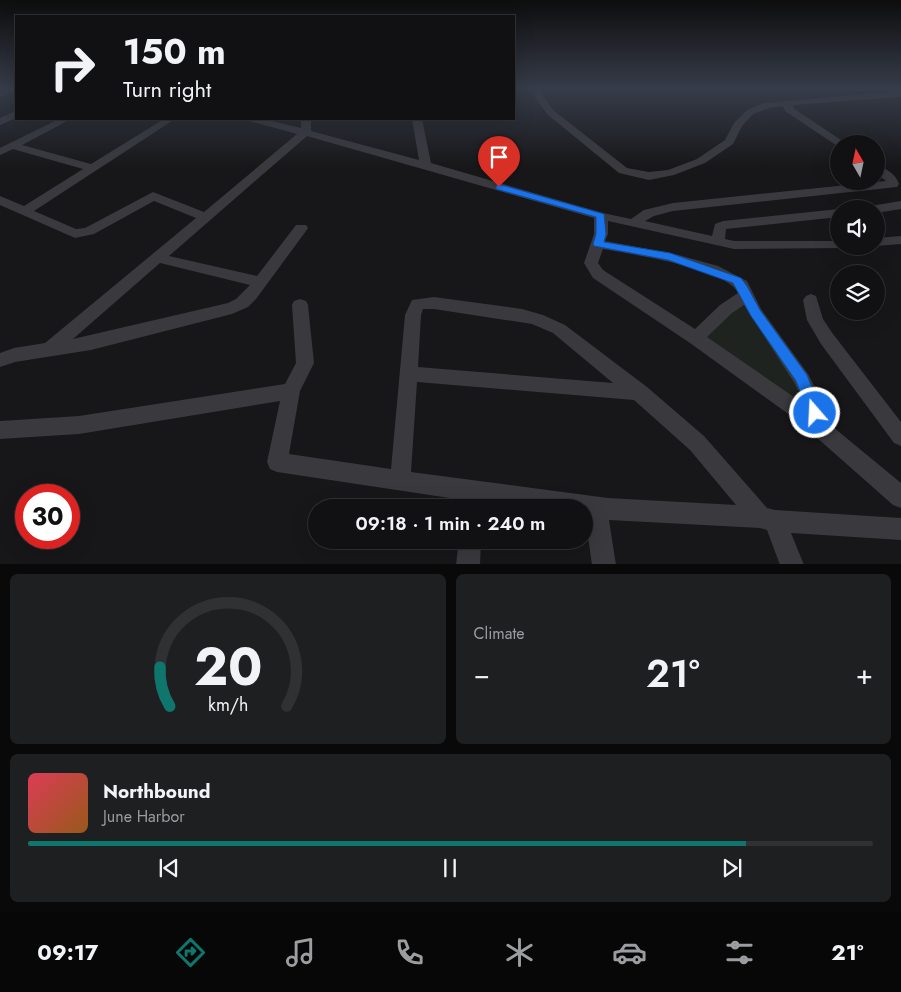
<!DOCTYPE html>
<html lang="en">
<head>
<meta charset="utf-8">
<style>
  :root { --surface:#111113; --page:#1e1f21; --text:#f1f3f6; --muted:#9c9da0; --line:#303133; --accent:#0f766e }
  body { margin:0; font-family:Jost,sans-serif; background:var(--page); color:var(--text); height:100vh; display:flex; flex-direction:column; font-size:19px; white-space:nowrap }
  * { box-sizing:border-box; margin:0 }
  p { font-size:16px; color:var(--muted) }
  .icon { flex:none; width:28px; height:28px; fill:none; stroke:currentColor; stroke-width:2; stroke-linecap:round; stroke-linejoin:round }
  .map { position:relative; height:564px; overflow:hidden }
  .details { display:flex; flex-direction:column; gap:10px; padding:10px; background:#09090a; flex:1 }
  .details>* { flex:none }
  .top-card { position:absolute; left:15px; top:15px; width:500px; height:105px; border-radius:0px; box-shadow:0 5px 20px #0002,0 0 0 1px var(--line); background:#111113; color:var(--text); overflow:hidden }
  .needle { width:32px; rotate:351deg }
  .fabs { position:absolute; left:830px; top:135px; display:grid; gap:10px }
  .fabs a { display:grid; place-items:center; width:55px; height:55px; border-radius:50%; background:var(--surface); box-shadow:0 5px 20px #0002,0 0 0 1px var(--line); font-size:25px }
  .speed { position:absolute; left:15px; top:484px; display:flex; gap:10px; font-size:25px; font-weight:700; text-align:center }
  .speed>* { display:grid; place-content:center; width:65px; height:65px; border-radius:50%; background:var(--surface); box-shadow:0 5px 20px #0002,0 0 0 1px var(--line); line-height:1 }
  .speed .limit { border:8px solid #d22; background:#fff; color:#111 }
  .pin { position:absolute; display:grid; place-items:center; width:42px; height:42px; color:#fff; margin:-51px -21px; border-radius:50% 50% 50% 0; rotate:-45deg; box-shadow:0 0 5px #0007 }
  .pin .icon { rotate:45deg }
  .me { position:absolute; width:55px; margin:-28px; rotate:341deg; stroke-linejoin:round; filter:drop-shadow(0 0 4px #0008) }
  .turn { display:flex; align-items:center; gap:18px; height:105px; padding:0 25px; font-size:22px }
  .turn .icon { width:65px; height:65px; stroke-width:2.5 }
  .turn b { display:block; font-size:35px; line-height:42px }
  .big { font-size:38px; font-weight:600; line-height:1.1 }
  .details .card { flex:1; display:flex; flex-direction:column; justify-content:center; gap:8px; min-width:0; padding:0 18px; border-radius:8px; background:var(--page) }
  .details .dial { align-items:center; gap:0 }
  .dial svg { height:130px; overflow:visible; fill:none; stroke:var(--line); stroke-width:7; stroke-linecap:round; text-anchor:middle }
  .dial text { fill:var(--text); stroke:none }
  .song { display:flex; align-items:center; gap:15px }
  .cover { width:60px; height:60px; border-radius:8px; background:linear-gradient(135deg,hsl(350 70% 55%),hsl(30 70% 35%)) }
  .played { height:5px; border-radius:2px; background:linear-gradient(90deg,var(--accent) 85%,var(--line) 85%) }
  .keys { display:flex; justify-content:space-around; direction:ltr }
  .heat { display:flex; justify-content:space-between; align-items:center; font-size:28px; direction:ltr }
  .details .tiles { flex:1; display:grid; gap:10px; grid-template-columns:1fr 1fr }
  .card:last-child { grid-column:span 2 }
  .trip { position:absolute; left:308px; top:499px; width:285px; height:50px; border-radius:25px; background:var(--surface); box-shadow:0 5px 20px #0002,0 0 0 1px var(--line); font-weight:600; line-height:50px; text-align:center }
  .tabs { display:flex; height:80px; justify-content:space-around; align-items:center; background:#070708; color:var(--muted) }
  .tabs .icon { width:35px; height:35px }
  .tabs .selected { color:var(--accent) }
  .tabs b { font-size:22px; color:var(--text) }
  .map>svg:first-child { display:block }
</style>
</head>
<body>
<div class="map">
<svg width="901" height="565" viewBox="0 0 901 565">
  <rect width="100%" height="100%" fill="#171719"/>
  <path fill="#1e231f" d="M 746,303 L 780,354 L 810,414 L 702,338 L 725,316 Z"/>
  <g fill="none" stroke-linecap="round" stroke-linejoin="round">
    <path fill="#39393e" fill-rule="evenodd" d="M 8,88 L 16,88 L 16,91 L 0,97 L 0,91 Z
      M 529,88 L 538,88 L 553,110 L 627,168 L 649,172 L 668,170 L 697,159 L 725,140 L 734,123 L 747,110 L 764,103 L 901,91 L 901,97 L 793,105 L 793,108 L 844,142 L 845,144 L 839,144 L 839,147 L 785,111 L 783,106 L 769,108 L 753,114 L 742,126 L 733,144 L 705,163 L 674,175 L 649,180 L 619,173 L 547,114 Z
      M 16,111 L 16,118 L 0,125 L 0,118 Z
      M 59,119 L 71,119 L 22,145 L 91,164 L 164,119 L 175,119 L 34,211 L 76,229 L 85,228 L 153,192 L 204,212 L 297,134 L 249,121 L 248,119 L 264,119 L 301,128 L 301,119 L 311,119 L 311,131 L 419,160 L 412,119 L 422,119 L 431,163 L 603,213 L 631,219 L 644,210 L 673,203 L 886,181 L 876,173 L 876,165 C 886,168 896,174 899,184 L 897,187 L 673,211 L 654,216 L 645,221 L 712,236 L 715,224 L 723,221 L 839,209 L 839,217 L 726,229 L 725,239 L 734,241 L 839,241 L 839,246 L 845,246 L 844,248 L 734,249 L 608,221 L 608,234 L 605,241 L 675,254 L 718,266 L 747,281 L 761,309 L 808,374 L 821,399 L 827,422 L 901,483 L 901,508 L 893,505 L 798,421 L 690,343 L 593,278 L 584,263 L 594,234 L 594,218 L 307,136 L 169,256 L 257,276 L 296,225 L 306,225 L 308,228 L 306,231 L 256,299 L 248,307 L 232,314 L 91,350 L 15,362 L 0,367 L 0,353 L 14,348 L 45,343 L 196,218 L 154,201 L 94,234 L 75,238 L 0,205 L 0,196 L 24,206 L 83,169 L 13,149 L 0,155 L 0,148 ZM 603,249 C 630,254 727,268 738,293 L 720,305 L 695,329 L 603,270 L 598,263 ZM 160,263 L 250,285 L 236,299 L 228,303 L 73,339 ZM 744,305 L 795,384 L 804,404 L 707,337 L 732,313 Z
      M 901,201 L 901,209 L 876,213 L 876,209 L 870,209 L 876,205 Z
      M 901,236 L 901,244 L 876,246 L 876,238 Z
      M 811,294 L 816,296 L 823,319 L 833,334 L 901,422 L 901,446 L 894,443 L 821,344 L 807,320 L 803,300 L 806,296 Z
      M 434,297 L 522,309 L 543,315 L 565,325 L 647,387 L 704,436 L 767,508 L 775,510 L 901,518 L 901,540 L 791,533 L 804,565 L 780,565 L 767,530 L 760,528 L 609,520 L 616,565 L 592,565 L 584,508 L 515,508 L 484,503 L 484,508 L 462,508 L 463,500 L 277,472 L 270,469 L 267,462 L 280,401 L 79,434 L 0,439 L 0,421 L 79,416 L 285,384 L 296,363 L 292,305 L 294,301 L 300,299 L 306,301 L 308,305 L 314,363 L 300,391 L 289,454 L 391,469 L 405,315 L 412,300 ZM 423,309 L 434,309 L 532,324 L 553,333 L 613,383 L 418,367 L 421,315 ZM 417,382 L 634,400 L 690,450 L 736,505 L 608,498 L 411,472 Z
      M 459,540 L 481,540 L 480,565 L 456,565 Z"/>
  </g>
  <linearGradient id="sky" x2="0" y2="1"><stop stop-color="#0d0d0e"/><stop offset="0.53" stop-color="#363c49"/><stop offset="1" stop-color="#363c49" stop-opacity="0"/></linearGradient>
  <rect width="901" height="167" fill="url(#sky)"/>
  <path fill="#1a73e8" stroke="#114b97" d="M 496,185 L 502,185 L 604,214 L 606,234 L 604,242 L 670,253 L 741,278 L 747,286 L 760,310 L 807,375 L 822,413 L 820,418 L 815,419 L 810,418 L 796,381 L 751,316 L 733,283 L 668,260 L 594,246 L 593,244 L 596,234 L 596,217 L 496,189 Z"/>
</svg>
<div class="fabs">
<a><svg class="needle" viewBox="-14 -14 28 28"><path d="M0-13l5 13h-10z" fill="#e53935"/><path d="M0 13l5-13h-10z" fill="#9c9da0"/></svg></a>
<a><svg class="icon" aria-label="sound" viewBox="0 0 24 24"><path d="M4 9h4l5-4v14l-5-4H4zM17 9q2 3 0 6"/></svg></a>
<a><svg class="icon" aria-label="layers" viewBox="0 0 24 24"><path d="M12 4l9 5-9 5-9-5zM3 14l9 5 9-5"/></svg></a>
</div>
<div class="speed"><div class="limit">30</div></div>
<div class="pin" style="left:499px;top:187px;background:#d93025"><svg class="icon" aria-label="arrive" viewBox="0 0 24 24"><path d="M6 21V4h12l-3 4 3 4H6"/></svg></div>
<svg class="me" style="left:815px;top:413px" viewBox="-20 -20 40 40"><circle r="17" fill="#1a73e8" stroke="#fff" stroke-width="3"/><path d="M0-11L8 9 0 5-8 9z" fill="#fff"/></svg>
<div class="trip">09:18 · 1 min · 240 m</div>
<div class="top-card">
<div class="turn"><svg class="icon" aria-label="right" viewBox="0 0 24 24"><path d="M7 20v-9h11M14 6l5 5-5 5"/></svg><div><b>150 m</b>Turn right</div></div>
</div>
</div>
<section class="details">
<div class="tiles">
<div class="card dial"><svg viewBox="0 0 100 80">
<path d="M14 69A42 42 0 1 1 86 69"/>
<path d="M14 69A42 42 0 0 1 8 45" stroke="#0f766e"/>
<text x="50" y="56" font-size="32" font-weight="700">20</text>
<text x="50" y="72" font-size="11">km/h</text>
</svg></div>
<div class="card"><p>Climate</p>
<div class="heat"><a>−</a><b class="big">21°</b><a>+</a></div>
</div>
<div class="card">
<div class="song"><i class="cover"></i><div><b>Northbound</b><p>June Harbor</p></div></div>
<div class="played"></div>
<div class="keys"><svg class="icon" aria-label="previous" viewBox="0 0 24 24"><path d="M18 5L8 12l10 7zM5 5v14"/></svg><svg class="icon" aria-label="pause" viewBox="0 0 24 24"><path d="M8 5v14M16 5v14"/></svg><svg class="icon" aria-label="next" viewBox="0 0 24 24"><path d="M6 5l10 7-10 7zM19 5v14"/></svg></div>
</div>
</div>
</section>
<nav class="tabs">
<b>09:17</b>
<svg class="icon selected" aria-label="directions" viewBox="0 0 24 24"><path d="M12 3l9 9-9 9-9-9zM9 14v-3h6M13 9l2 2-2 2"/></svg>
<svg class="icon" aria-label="music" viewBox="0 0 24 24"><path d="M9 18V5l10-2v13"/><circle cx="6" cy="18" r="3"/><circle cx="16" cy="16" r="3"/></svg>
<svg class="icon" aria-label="phone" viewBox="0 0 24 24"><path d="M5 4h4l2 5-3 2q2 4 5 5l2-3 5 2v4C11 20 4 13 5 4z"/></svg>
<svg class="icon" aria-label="climate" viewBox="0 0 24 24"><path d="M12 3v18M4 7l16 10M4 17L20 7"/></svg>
<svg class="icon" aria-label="car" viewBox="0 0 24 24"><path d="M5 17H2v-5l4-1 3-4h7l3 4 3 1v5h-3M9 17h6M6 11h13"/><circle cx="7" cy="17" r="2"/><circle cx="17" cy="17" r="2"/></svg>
<svg class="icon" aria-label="filters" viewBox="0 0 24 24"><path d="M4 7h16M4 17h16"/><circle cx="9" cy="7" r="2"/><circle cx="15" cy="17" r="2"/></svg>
<b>21°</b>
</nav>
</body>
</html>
